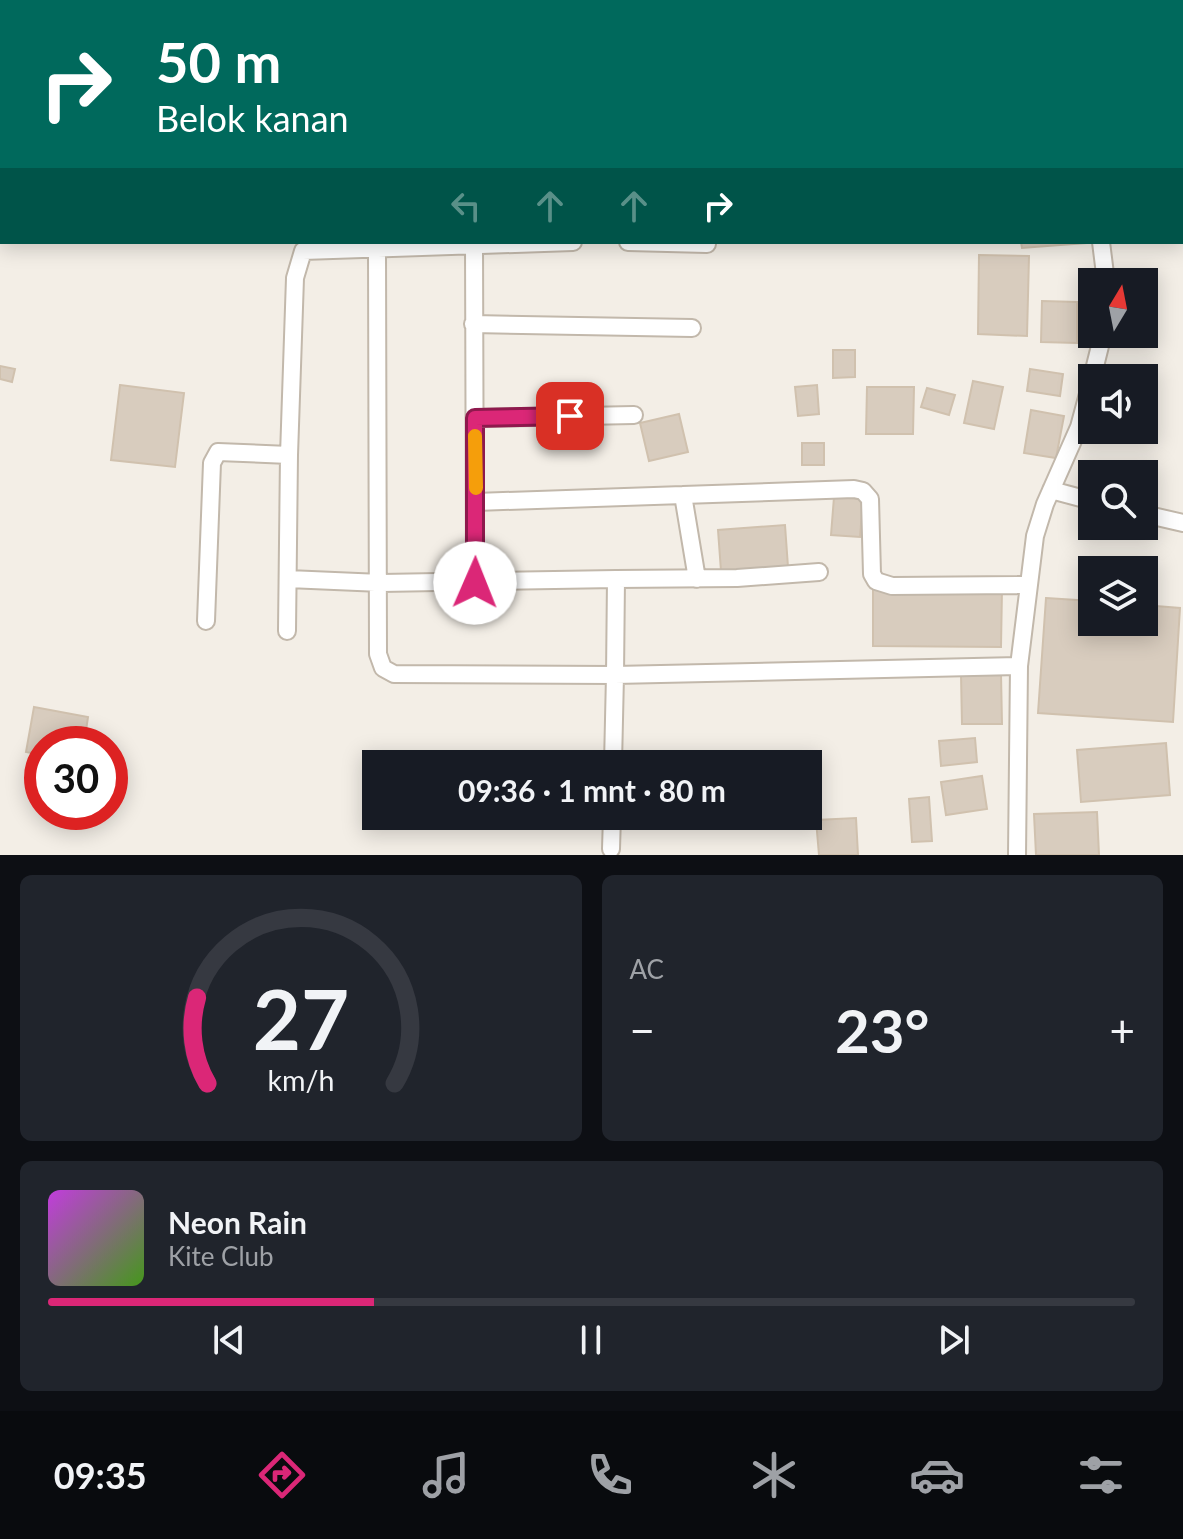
<!DOCTYPE html>
<html lang="id">
<head>
<meta charset="utf-8">
<style>
  :root { --surface:#171b24; --page:#20242c; --text:#f1f3f6; --muted:#9ea1a6; --line:#363941; --accent:#db2777 }
  body { margin:0; font-family:Lato,sans-serif; background:var(--page); color:var(--text); height:100vh; display:flex; flex-direction:column; font-size:30px; white-space:nowrap }
  * { box-sizing:border-box; margin:0 }
  p { font-size:26px; color:var(--muted) }
  .icon { flex:none; width:44px; height:44px; fill:none; stroke:currentColor; stroke-width:2; stroke-linecap:round; stroke-linejoin:round }
  .map { position:relative; height:855px; overflow:hidden }
  .side { display:flex; flex-direction:column; gap:20px; padding:20px; background:#0d0f14; flex:1 }
  .side>* { flex:none }
  .banner { position:absolute; left:0px; top:0px; width:1184px; height:244px; box-shadow:0 4px 20px #0003; background:#00695c; color:#fff; overflow:hidden }
  .needle { width:52px; rotate:10deg }
  .buttons { position:absolute; left:1078px; top:268px; display:grid; gap:16px }
  .buttons a { display:grid; place-items:center; width:80px; height:80px; border-radius:0px; background:var(--surface); box-shadow:0 4px 20px #0003; font-size:40px }
  .speed { position:absolute; left:24px; top:726px; display:flex; gap:16px; font-size:40px; font-weight:700; text-align:center }
  .speed>* { display:grid; place-content:center; width:104px; height:104px; border-radius:50%; background:var(--surface); box-shadow:0 4px 20px #0003; line-height:1 }
  .speed .limit { border:12px solid #d22; background:#fff; color:#111 }
  .pin { position:absolute; display:grid; place-items:center; width:68px; height:68px; color:#fff; margin:-34px; border-radius:16px; box-shadow:0 4px 12px #0006 }
  .me { position:absolute; width:88px; margin:-44px; rotate:1deg; stroke-linejoin:round; filter:drop-shadow(0 0 6px #0008) }
  .turn { display:flex; align-items:center; gap:28px; height:168px; padding:0 24px; font-size:36px }
  .turn .icon { width:104px; height:104px; stroke-width:2.5 }
  .turn b { display:block; font-size:56px; line-height:68px }
  .lanes { display:flex; align-items:center; height:76px; padding:0 24px; background:#0003; justify-content:center; gap:40px; direction:ltr }
  .lanes .off { opacity:.35 }
  .big { font-size:60px; font-weight:700; line-height:1.1 }
  .side .widget { flex:1; display:flex; flex-direction:column; justify-content:center; gap:12px; min-width:0; padding:0 28px; border-radius:12px; background:var(--page) }
  .side .dial { align-items:center; gap:0 }
  .dial svg { height:208px; overflow:visible; fill:none; stroke:var(--line); stroke-width:7; stroke-linecap:round; text-anchor:middle }
  .dial text { fill:var(--text); stroke:none }
  .song { display:flex; align-items:center; gap:24px }
  .cover { width:96px; height:96px; border-radius:12px; background:linear-gradient(135deg,hsl(290 70% 55%),hsl(100 70% 35%)) }
  .played { height:8px; border-radius:4px; background:linear-gradient(90deg,var(--accent) 30%,var(--line) 30%) }
  .keys { display:flex; justify-content:space-around; direction:ltr }
  .heat { display:flex; justify-content:space-between; align-items:center; font-size:44px; direction:ltr }
  .side .tiles { flex:1; display:grid; gap:20px; grid-template-columns:1fr 1fr }
  .widget:last-child { grid-column:span 2 }
  .trip { position:absolute; left:362px; top:750px; width:460px; height:80px; border-radius:0px; background:var(--surface); box-shadow:0 4px 20px #0003; font-weight:700; line-height:80px; text-align:center }
  .dock { display:flex; height:128px; justify-content:space-around; align-items:center; background:#090b0e; color:var(--muted) }
  .dock .icon { width:56px; height:56px }
  .dock .on { color:var(--accent) }
  .dock b { font-size:36px; color:var(--text) }
  .map>svg:first-child { display:block }
</style>
</head>
<body>
<div class="map">
<svg width="1183" height="855" viewBox="0 0 1183 855">
  <rect width="100%" height="100%" fill="#f3eee6"/>
  <path fill="#d8ccbe" stroke="#d0c1ae" stroke-width="2" d="M 0,57 L 2,57 L 0,97 Z
    M 1021,242 L 1086,242 L 1086,243 L 1022,248 Z
    M 979,255 L 1029,256 L 1027,336 L 978,334 Z
    M 1042,301 L 1077,302 L 1077,343 L 1041,342 Z
    M 833,350 L 855,350 L 855,377 L 833,378 Z
    M 0,366 L 15,369 L 12,382 L 0,379 Z
    M 1030,369 L 1063,374 L 1060,396 L 1027,391 Z
    M 973,381 L 1003,387 L 994,429 L 964,423 Z
    M 120,385 L 184,393 L 175,467 L 111,460 Z
    M 817,385 L 819,414 L 798,416 L 795,387 Z
    M 867,387 L 914,387 L 913,434 L 866,434 Z
    M 927,388 L 955,395 L 949,415 L 921,407 Z
    M 1031,410 L 1064,416 L 1056,458 L 1024,453 Z
    M 679,414 L 688,452 L 649,461 L 640,423 Z
    M 802,443 L 824,443 L 824,465 L 802,465 Z
    M 834,497 L 863,499 L 860,537 L 831,535 Z
    M 785,525 L 788,567 L 721,571 L 718,530 Z
    M 873,588 L 1002,589 L 1001,647 L 873,646 Z
    M 1046,598 L 1092,601 L 1092,622 L 1144,622 L 1144,605 L 1180,608 L 1173,722 L 1038,713 Z
    M 961,674 L 1001,674 L 1002,724 L 962,724 Z
    M 34,707 L 88,717 L 84,744 L 42,744 L 42,755 L 26,752 Z
    M 975,738 L 977,762 L 941,766 L 939,741 Z
    M 1166,743 L 1170,795 L 1081,802 L 1077,750 Z
    M 982,776 L 987,809 L 946,815 L 941,782 Z
    M 929,797 L 932,841 L 912,842 L 909,799 Z
    M 1097,812 L 1099,855 L 1036,855 L 1034,814 Z
    M 856,818 L 858,855 L 819,855 L 816,820 Z"/>
  <g fill="none" stroke-linecap="round" stroke-linejoin="round">
    <defs>
      <path id="street" d="M 314,0 L 314,2
        M 558,0 L 558,2
        M 634,0 L 634,2
        M 1157,0 L 1163,2
        M 160,2 L 161,0
        M 239,2 L 239,0
        M 383,2 L 383,0
        M 475,2 L 475,0
        M 1087,2 L 1087,0
        M 1182,8 L 1183,8
        M 474,242 L 475,583
        M 628,242 L 707,244
        M 1101,242 L 1106,282
        M 377,250 L 378,654 L 383,668 L 394,674 L 615,675 L 613,764
        M 473,324 L 692,328
        M 1092,378 L 1103,334
        M 475,418 L 634,415
        M 1051,490 L 1092,501
        M 683,495 L 854,489 L 863,491 L 870,499 L 872,574 L 876,581 L 892,586 L 1028,585
        M 476,502 L 683,495 L 697,579
        M 1144,514 L 1183,523
        M 288,579 L 381,583 L 616,579 L 615,675 L 1019,666
        M 616,579 L 737,578 L 819,572
        M 206,621 L 212,463 L 218,452 L 289,455 L 295,278 L 303,251 L 573,242
        M 287,631 L 289,455
        M 611,849 L 612,816
        M 1017,855 L 1019,666 L 1035,536 L 1045,504 L 1079,427 L 1092,379"/>
    </defs>
    <use href="#street" stroke="#c2b8ab" stroke-width="20"/>
    <use href="#street" stroke="#fff" stroke-width="16"/>
  </g>
  <g fill="none" stroke-linecap="round" stroke-linejoin="round">
    <defs>
      <path id="route" d="M 475,583 L 475,418 L 570,416"/>
    </defs>
    <use href="#route" stroke="#8e194d" stroke-width="20"/>
    <use href="#route" stroke="#db2777" stroke-width="14"/>
    <path stroke="#f59e0b" stroke-width="14" d="M 475,436 L 476,488"/>
  </g>
</svg>
<div class="buttons">
<a><svg class="needle" viewBox="-14 -14 28 28"><path d="M0-13l5 13h-10z" fill="#e53935"/><path d="M0 13l5-13h-10z" fill="#9ea1a6"/></svg></a>
<a><svg class="icon" aria-label="sound" viewBox="0 0 24 24"><path d="M4 9h4l5-4v14l-5-4H4zM17 9q2 3 0 6"/></svg></a>
<a><svg class="icon" aria-label="search" viewBox="0 0 24 24"><circle cx="10" cy="10" r="6"/><path d="M15 15l6 6"/></svg></a>
<a><svg class="icon" aria-label="layers" viewBox="0 0 24 24"><path d="M12 4l9 5-9 5-9-5zM3 14l9 5 9-5"/></svg></a>
</div>
<div class="speed"><div class="limit">30</div></div>
<div class="pin" style="left:570px;top:416px;background:#d93025"><svg class="icon" aria-label="arrive" viewBox="0 0 24 24"><path d="M6 21V4h12l-3 4 3 4H6"/></svg></div>
<svg class="me" style="left:475px;top:583px" viewBox="-20 -20 40 40"><circle r="19" fill="#fff"/><path d="M0-13L10 11 0 6-10 11z" fill="#db2777"/></svg>
<div class="trip">09:36 · 1 mnt · 80 m</div>
<div class="banner">
<div class="turn"><svg class="icon" aria-label="right" viewBox="0 0 24 24"><path d="M7 20v-9h11M14 6l5 5-5 5"/></svg><div><b>50 m</b>Belok kanan</div></div>
<div class="lanes"><svg class="icon off" aria-label="left" viewBox="0 0 24 24"><path d="M17 20v-9H6M10 6l-5 5 5 5"/></svg><svg class="icon off" aria-label="ahead" viewBox="0 0 24 24"><path d="M12 20V5M6 11l6-6 6 6"/></svg><svg class="icon off" aria-label="ahead" viewBox="0 0 24 24"><path d="M12 20V5M6 11l6-6 6 6"/></svg><svg class="icon" aria-label="right" viewBox="0 0 24 24"><path d="M7 20v-9h11M14 6l5 5-5 5"/></svg></div>
</div>
</div>
<section class="side">
<div class="tiles">
<div class="widget dial"><svg viewBox="0 0 100 80">
<path d="M14 69A42 42 0 1 1 86 69"/>
<path d="M14 69A42 42 0 0 1 10 36" stroke="#db2777"/>
<text x="50" y="56" font-size="32" font-weight="700">27</text>
<text x="50" y="72" font-size="11">km/h</text>
</svg></div>
<div class="widget"><p>AC</p>
<div class="heat"><a>−</a><b class="big">23°</b><a>+</a></div>
</div>
<div class="widget">
<div class="song"><i class="cover"></i><div><b>Neon Rain</b><p>Kite Club</p></div></div>
<div class="played"></div>
<div class="keys"><svg class="icon" aria-label="previous" viewBox="0 0 24 24"><path d="M18 5L8 12l10 7zM5 5v14"/></svg><svg class="icon" aria-label="pause" viewBox="0 0 24 24"><path d="M8 5v14M16 5v14"/></svg><svg class="icon" aria-label="next" viewBox="0 0 24 24"><path d="M6 5l10 7-10 7zM19 5v14"/></svg></div>
</div>
</div>
</section>
<nav class="dock">
<b>09:35</b>
<svg class="icon on" aria-label="directions" viewBox="0 0 24 24"><path d="M12 3l9 9-9 9-9-9zM9 14v-3h6M13 9l2 2-2 2"/></svg>
<svg class="icon" aria-label="music" viewBox="0 0 24 24"><path d="M9 18V5l10-2v13"/><circle cx="6" cy="18" r="3"/><circle cx="16" cy="16" r="3"/></svg>
<svg class="icon" aria-label="phone" viewBox="0 0 24 24"><path d="M5 4h4l2 5-3 2q2 4 5 5l2-3 5 2v4C11 20 4 13 5 4z"/></svg>
<svg class="icon" aria-label="climate" viewBox="0 0 24 24"><path d="M12 3v18M4 7l16 10M4 17L20 7"/></svg>
<svg class="icon" aria-label="car" viewBox="0 0 24 24"><path d="M5 17H2v-5l4-1 3-4h7l3 4 3 1v5h-3M9 17h6M6 11h13"/><circle cx="7" cy="17" r="2"/><circle cx="17" cy="17" r="2"/></svg>
<svg class="icon" aria-label="filters" viewBox="0 0 24 24"><path d="M4 7h16M4 17h16"/><circle cx="9" cy="7" r="2"/><circle cx="15" cy="17" r="2"/></svg>
</nav>
</body>
</html>
